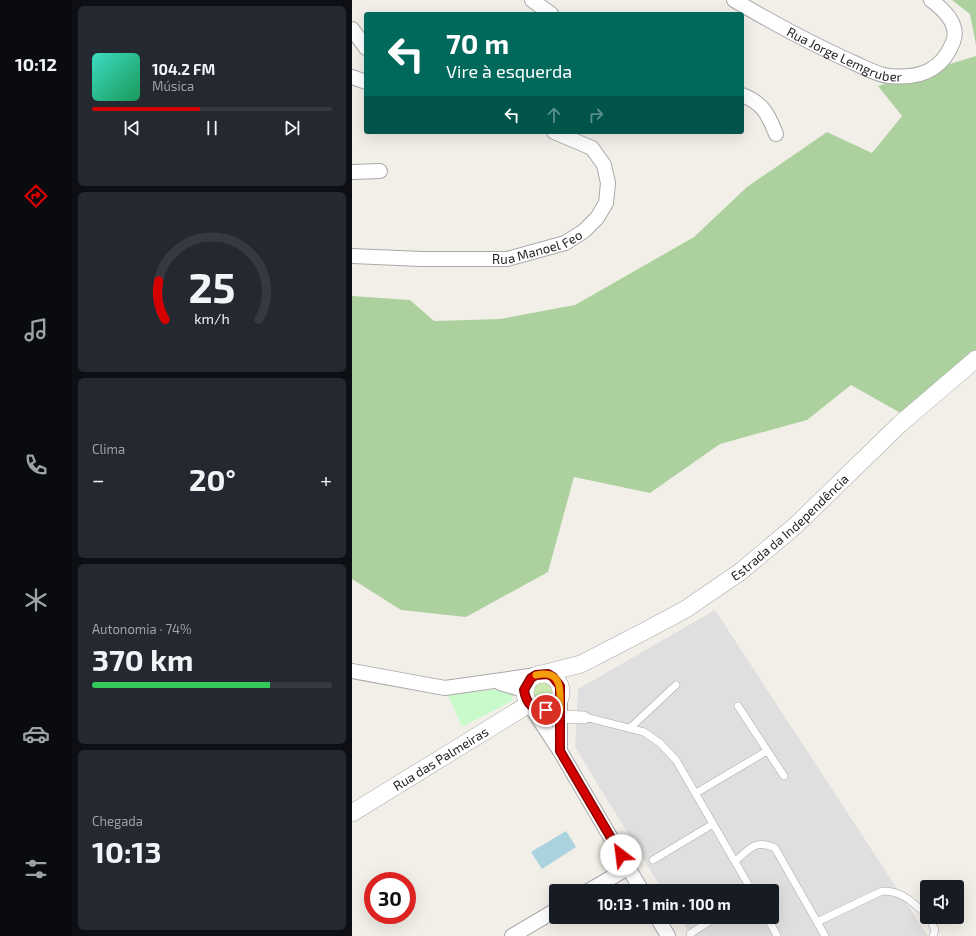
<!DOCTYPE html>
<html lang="pt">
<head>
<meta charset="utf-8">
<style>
  :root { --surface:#171b24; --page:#242831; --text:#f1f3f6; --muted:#9ea1a6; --line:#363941; --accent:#d40000 }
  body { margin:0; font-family:"Exo 2",sans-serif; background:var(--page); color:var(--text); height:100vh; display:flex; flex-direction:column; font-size:15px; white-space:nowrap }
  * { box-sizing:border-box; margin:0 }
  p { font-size:13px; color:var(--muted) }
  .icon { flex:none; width:22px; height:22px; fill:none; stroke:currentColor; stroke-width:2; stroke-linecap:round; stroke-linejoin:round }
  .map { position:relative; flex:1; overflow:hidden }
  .side { display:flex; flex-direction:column; gap:6px; padding:6px; background:#0d0f14; width:280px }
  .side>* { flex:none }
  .hud { position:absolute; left:12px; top:12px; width:380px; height:122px; border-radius:4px; box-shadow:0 4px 16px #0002; background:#00695c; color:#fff; overflow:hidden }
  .controls { position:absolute; left:568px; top:880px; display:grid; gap:8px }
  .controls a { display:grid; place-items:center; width:44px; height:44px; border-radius:4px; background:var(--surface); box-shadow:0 4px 16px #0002; font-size:20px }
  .speed { position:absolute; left:12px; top:872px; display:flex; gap:8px; font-size:20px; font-weight:700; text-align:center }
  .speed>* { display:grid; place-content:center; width:52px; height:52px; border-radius:50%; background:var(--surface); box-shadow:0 4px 16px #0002; line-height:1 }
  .speed .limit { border:6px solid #d22; background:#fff; color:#111 }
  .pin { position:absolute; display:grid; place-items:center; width:34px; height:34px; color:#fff; margin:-17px; border:2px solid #fff; border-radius:50%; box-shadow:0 1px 4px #0007 }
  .me { position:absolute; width:44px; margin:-22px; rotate:330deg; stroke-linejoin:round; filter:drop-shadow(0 0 3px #0008) }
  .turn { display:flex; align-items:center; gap:14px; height:84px; padding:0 16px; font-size:18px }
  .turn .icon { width:52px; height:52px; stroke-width:2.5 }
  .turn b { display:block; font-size:28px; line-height:34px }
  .lanes { display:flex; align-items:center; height:38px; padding:0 16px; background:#0003; justify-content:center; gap:20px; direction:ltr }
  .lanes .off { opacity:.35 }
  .big { font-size:30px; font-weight:700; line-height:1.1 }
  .side .card { flex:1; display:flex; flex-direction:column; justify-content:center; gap:6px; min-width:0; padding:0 14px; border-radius:6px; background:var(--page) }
  .side .dial { align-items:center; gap:0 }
  .dial svg { height:104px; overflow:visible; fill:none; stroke:var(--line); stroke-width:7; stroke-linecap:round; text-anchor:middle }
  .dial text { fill:var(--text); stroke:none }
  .song { display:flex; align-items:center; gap:12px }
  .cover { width:48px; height:48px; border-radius:6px; background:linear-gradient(135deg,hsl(170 70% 55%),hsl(150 70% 35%)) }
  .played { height:4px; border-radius:2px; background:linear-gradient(90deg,var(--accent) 45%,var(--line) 45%) }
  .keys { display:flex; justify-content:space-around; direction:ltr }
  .heat { display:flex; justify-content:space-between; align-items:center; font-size:22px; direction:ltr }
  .charge { height:6px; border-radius:3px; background:linear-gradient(90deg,#34c759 74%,var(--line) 0) }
  .trip { position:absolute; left:197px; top:884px; width:230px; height:40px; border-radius:4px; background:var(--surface); box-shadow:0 4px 16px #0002; font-weight:700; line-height:40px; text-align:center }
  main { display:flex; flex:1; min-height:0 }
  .tab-bar { display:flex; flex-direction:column; width:72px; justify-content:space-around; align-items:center; background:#090b0e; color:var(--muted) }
  .tab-bar .icon { width:28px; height:28px }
  .tab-bar .active { color:var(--accent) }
  .tab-bar b { font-size:18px; color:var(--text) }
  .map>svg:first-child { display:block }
</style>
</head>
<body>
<main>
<nav class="tab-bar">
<b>10:12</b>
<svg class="icon active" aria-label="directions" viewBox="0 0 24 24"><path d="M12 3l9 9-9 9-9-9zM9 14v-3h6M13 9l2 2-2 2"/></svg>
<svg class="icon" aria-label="music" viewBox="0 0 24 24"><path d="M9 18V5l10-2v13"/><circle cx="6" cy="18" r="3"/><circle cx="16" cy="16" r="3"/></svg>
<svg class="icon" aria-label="phone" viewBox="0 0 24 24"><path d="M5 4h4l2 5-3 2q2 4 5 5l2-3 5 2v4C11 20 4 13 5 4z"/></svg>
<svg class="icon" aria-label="climate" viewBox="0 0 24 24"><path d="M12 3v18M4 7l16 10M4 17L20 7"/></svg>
<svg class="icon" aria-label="car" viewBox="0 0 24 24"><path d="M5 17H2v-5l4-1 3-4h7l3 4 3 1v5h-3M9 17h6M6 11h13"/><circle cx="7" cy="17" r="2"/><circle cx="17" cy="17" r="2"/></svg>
<svg class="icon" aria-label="filters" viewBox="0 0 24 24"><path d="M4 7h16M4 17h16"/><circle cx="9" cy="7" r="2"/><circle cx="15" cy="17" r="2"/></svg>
</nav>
<section class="side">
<div class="card">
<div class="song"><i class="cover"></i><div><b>104.2 FM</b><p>Música</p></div></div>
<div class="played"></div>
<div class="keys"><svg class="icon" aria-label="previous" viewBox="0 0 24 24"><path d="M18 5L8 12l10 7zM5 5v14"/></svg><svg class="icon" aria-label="pause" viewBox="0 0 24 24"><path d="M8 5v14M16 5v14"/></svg><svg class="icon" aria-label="next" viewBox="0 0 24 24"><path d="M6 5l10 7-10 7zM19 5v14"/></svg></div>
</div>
<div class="card dial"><svg viewBox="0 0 100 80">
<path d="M14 69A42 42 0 1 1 86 69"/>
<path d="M14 69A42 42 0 0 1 9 39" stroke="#d40000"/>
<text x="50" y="56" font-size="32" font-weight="700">25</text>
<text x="50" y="72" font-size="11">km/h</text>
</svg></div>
<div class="card"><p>Clima</p>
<div class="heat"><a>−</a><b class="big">20°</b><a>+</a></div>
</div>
<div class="card"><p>Autonomia · 74%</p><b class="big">370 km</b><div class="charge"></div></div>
<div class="card"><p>Chegada</p><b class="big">10:13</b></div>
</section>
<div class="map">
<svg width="624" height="936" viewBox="0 0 624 936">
  <rect width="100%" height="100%" fill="#f2efe9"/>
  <path fill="#e0dfdf" d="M 363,610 L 576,936 L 339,936 L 328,917 L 420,917 L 420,891 L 311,891 L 223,747 L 226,689 Z"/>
  <path fill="#cdebb0" d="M180 692a11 11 0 1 1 22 0a11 11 0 1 1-22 0Z"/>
  <path fill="#add19e" d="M 600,0 L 624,0 L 624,45 L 618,14 Z
    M 624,56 L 624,352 L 552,415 L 499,385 L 455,420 L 368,444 L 298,493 L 222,477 L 196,572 L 114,617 L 49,610 L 0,579 L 0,296 L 58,300 L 82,321 L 148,319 L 223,305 L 342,237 L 395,187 L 475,132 L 520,153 L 550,116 L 526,86 Z"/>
  <path fill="#c8facc" d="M 154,688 L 160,691 L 161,695 L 160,701 L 110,727 L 96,695 Z"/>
  <path fill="#aad3df" d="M 214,831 L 224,847 L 190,869 L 179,852 Z"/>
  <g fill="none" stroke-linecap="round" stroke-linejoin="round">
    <defs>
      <path id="service" d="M 386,706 L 432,776
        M 208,714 L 232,715 L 237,718 L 292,732 L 308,743 L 324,760 L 400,891
        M 208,719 L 232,720 L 237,718
        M 278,728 L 324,685
        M 344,793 L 415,751
        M 301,860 L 361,824
        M 383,861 C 399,848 403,839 423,848 L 473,936
        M 415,917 L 425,936
        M 577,917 L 583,930 L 581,936
        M 465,922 L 530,891 C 551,891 560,902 575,915
        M 338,934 L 364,917"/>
      <g id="minor">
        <path d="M 180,0 L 199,14"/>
        <path id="s1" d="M 382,0 C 421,23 460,44 500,62 C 512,67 525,75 537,76 C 567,79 590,71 601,42 C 608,25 591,9 579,0"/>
        <path d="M 0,29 L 14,48"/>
        <path d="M 0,77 L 14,82"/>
        <path d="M 390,95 C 411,103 416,114 424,134"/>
        <path d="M 0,172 L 28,171"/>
        <path id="s2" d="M 0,256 L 69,259 L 155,259 L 213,243 L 232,231 L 245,218 L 254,203 L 256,183 L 252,165 L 240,148 L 202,132"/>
        <path d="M 0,671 L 93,688 L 184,675"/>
        <path d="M 148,683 L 172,690"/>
        <path d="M 208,699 L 208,751"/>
        <path d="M 177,704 L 208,751 L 290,891"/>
        <path d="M 236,891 L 276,868"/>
        <path d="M 305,917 L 316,936"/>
        <path d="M 160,936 L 204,910"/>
      </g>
      <g id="tertiary">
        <circle cx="191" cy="692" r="18"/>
        <path id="s3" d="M 190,674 L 229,664 L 291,632 L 334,609 L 388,572 L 443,526 L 548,424 L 624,359"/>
        <path id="s4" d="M 0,813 L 177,704"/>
      </g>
    </defs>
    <use href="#service" stroke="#a9a9a9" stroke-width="8"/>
    <use href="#minor" stroke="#a9a9a9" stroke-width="16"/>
    <use href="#tertiary" stroke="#a9a9a9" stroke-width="18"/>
    <use href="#service" stroke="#fff" stroke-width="7"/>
    <use href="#minor" stroke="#fff" stroke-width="14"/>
    <use href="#tertiary" stroke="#fff" stroke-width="17"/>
  </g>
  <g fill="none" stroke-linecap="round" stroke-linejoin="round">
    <defs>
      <path id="route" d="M 194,710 C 180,710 174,703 172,690 L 179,678 L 184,675 L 196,674 L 201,677 L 208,686 L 208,751 L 269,855"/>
    </defs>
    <use href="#route" stroke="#8a0000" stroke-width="10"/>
    <use href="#route" stroke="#d40000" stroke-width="7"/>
    <path stroke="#f59e0b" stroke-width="7" d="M 184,675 C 212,669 208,692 208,710"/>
  </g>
  <g text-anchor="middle" stroke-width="4" stroke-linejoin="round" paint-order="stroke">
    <g font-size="13" fill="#222" stroke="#fff">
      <text dy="5" stroke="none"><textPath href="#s1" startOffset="124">Rua Jorge Lemgruber</textPath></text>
      <text dy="5" stroke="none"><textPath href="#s2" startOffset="187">Rua Manoel Feo</textPath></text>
      <text dy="5" stroke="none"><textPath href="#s3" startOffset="291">Estrada da Independência</textPath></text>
      <text dy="5" stroke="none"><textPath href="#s4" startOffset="104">Rua das Palmeiras</textPath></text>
    </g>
  </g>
</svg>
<div class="controls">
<a><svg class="icon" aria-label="sound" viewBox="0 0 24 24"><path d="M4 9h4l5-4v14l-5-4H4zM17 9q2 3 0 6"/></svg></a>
</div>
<div class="speed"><div class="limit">30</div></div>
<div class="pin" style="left:194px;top:710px;background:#d93025"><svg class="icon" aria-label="arrive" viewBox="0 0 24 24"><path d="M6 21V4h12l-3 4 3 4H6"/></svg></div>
<svg class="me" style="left:269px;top:855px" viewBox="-20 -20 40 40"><circle r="19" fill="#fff"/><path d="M0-13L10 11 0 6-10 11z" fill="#d40000"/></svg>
<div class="trip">10:13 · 1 min · 100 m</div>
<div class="hud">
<div class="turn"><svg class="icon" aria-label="left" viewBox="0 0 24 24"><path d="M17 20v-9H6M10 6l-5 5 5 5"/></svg><div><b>70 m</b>Vire à esquerda</div></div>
<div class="lanes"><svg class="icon" aria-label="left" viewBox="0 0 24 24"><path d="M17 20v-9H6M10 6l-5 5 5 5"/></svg><svg class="icon off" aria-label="ahead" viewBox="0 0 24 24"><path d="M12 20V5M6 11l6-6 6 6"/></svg><svg class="icon off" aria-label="right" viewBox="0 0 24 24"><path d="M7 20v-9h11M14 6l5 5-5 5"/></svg></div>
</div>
</div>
</main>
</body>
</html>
